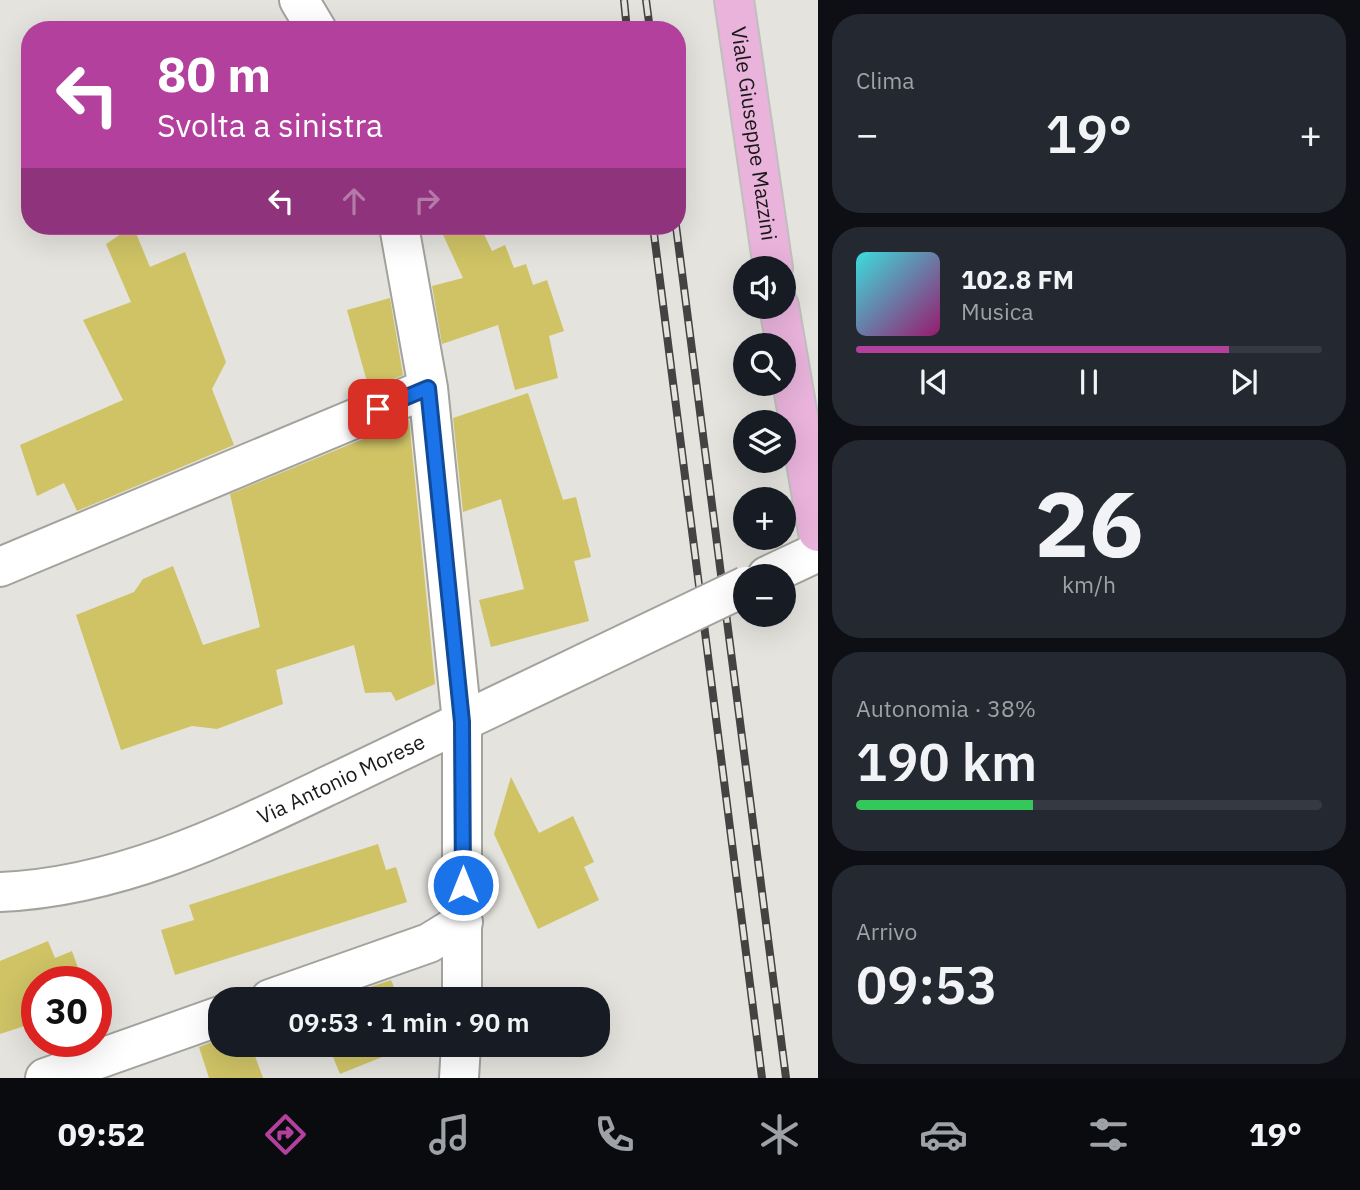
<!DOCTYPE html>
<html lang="it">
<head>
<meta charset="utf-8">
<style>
  :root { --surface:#171b24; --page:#242831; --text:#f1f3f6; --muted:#9ea1a6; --line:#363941; --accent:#b2409c }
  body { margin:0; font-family:"IBM Plex Sans",sans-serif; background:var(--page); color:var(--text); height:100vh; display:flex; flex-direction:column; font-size:26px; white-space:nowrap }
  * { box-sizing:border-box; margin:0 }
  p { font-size:23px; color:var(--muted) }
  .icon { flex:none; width:38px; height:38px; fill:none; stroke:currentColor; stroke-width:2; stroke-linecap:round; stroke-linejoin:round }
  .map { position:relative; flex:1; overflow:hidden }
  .drawer { display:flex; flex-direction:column; gap:14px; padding:14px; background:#0d0f14; width:542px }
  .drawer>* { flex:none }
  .banner { position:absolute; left:21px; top:21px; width:665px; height:214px; border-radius:28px; box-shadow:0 7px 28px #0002; background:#b2409c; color:#fff; overflow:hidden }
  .controls { position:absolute; left:733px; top:256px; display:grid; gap:14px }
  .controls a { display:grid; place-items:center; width:63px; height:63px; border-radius:50%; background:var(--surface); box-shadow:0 7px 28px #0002; font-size:35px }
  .speed { position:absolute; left:21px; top:966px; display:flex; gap:14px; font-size:35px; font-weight:700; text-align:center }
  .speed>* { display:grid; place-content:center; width:91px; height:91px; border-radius:50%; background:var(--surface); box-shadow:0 7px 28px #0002; line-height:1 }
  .speed .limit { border:10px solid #d22; background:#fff; color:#111 }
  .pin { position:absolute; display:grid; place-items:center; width:60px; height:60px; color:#fff; margin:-30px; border-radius:14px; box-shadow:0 4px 10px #0006 }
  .me { position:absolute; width:77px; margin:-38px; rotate:0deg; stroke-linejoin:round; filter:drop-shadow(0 0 5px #0008) }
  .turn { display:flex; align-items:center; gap:24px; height:147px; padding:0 21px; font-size:32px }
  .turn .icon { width:91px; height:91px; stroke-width:2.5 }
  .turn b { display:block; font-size:49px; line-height:60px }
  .lanes { display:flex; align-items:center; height:66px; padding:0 21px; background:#0003; justify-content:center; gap:35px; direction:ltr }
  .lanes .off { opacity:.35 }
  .big { font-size:52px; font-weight:600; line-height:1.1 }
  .drawer .card { flex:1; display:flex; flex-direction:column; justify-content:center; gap:10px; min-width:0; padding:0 24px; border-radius:28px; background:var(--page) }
  .drawer .dial { align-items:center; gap:0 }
  .dial b { font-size:91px; line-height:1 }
  .song { display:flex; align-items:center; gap:21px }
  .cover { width:84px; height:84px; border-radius:10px; background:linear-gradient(135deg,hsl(180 70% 55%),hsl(320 70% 35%)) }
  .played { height:7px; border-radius:4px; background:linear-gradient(90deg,var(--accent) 80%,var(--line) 80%) }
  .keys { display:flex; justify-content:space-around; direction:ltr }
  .heat { display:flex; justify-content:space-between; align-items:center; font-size:38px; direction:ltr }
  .charge { height:10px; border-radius:5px; background:linear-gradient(90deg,#34c759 38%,var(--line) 0) }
  .trip { position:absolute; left:208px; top:987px; width:402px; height:70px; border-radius:28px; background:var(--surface); box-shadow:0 7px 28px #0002; font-weight:600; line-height:70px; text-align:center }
  .dock { display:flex; height:112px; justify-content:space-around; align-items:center; background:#090b0e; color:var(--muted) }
  .dock .icon { width:49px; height:49px }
  .dock .active { color:var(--accent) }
  .dock b { font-size:32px; color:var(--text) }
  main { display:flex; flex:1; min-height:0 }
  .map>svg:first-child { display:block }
</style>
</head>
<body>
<main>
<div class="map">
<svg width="818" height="1078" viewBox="0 0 818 1078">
  <rect width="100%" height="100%" fill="#e4e3de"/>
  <path fill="#cfc366" d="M 133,226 L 150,267 L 185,252 L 226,362 L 212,389 L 234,445 L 77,511 L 64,483 L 37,496 L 20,445 L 123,400 L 83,320 L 131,302 L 106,244 Z
    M 439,226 L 480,226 L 492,251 L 505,245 L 514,268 L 526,264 L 533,285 L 547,280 L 564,331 L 549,336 L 558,378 L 515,390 L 498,325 L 442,344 L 432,286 L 463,278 Z
    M 390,298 L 403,375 L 369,389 L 347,310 Z
    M 528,393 L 563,500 L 576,497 L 591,557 L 574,561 L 589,621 L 491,647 L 479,600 L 524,589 L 501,499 L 463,512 L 453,418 Z
    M 409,420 L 435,684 L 396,701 L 391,692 L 365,693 L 354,645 L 276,670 L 283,704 L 217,729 L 192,726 L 121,750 L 76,615 L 134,592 L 143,579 L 173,566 L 203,645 L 260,627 L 230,494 Z
    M 511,777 L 539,833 L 573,816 L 594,862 L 584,867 L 599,900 L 538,929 L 494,834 Z
    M 378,844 L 386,870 L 396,867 L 407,902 L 175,975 L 161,930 L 194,920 L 189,905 Z
    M 48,941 L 55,958 L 72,951 L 83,982 L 37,982 L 37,1022 L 0,1034 L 0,961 Z
    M 391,980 L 399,999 L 335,999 Z
    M 220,1039 L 220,1045 L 251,1045 L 263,1078 L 209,1078 L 199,1047 Z
    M 328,1045 L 412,1045 L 340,1074 Z"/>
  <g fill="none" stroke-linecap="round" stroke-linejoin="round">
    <defs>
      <path id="minor" d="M 299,0 L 317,30
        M 399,226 L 428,388 L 462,722 L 462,999
        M 0,567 L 428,388
        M 270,999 L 429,943 L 463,922
        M 45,1078 L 220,1016
        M 459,1078 L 461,1045"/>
      <g id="tertiary">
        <path d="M 767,576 L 818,552"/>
        <path id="s1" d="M 0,892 C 121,887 229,833 336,782 C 419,743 502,703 585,663"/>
      </g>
      <g id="primary">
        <path id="s2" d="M 734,0 L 773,268"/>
        <path d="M 779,306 L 818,532"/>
      </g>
    </defs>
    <use href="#minor" stroke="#a3a29d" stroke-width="42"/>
    <use href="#tertiary" stroke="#a3a29d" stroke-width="42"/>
    <use href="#primary" stroke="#bfbfbe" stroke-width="42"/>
    <use href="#minor" stroke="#fff" stroke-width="38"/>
    <use href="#tertiary" stroke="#fff" stroke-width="38"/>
    <use href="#primary" stroke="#e9b3dc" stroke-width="38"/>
    <defs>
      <path id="rail" d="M 624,0 L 627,30
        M 646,0 L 650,30
        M 653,226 L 762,1078
        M 676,226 L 786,1078"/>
    </defs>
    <use href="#rail" stroke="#444341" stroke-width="8"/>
    <use href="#rail" stroke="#e4e3de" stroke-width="5" stroke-dasharray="16" stroke-linecap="butt"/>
    <defs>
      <path id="tertiary-bridge" d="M 585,663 L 746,586"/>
    </defs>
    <use href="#tertiary-bridge" stroke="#a3a29d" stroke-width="42" stroke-linecap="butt"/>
    <use href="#tertiary-bridge" stroke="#fff" stroke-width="38"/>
  </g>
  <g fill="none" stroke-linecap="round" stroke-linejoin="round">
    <defs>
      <path id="route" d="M 378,409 L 428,388 L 462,722 L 463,885"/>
    </defs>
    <use href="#route" stroke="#114b97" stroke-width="18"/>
    <use href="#route" stroke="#1a73e8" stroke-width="12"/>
  </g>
  <g text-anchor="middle" stroke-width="6" stroke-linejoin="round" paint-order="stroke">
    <g font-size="21" fill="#191917" stroke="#e4e3de">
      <text dy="7" stroke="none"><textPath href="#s2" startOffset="135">Viale Giuseppe Mazzini</textPath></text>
      <text dy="7" stroke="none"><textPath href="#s1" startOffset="362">Via Antonio Morese</textPath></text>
    </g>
  </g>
</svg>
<div class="controls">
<a><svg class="icon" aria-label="sound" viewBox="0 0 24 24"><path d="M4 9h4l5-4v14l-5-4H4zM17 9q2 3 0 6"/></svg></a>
<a><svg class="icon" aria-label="search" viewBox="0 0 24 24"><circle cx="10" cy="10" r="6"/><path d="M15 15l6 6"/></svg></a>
<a><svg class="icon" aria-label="layers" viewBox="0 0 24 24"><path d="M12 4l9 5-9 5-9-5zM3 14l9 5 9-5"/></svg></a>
<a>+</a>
<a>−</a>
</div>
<div class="speed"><div class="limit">30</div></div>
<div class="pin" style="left:378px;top:409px;background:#d93025"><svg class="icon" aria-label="arrive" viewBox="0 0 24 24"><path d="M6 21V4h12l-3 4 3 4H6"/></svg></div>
<svg class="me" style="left:463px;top:885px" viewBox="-20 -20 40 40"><circle r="17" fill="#1a73e8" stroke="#fff" stroke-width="3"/><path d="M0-11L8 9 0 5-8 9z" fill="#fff"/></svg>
<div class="trip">09:53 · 1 min · 90 m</div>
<div class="banner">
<div class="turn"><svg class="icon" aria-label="left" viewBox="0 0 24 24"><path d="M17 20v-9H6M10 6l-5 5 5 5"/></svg><div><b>80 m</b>Svolta a sinistra</div></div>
<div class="lanes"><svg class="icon" aria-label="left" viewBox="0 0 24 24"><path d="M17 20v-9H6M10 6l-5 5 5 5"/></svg><svg class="icon off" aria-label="ahead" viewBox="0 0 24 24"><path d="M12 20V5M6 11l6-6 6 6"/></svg><svg class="icon off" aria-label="right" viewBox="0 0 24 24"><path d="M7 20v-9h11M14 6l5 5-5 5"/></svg></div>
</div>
</div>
<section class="drawer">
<div class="card"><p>Clima</p>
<div class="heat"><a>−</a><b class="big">19°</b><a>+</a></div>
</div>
<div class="card">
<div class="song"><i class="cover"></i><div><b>102.8 FM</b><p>Musica</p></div></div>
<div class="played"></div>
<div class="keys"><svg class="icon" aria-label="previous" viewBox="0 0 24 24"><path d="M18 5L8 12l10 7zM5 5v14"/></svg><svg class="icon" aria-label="pause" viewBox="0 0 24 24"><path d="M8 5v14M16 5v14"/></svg><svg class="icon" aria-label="next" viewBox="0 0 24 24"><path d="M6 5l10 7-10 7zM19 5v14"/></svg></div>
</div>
<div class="card dial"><b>26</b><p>km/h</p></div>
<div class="card"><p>Autonomia · 38%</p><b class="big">190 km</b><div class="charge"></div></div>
<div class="card"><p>Arrivo</p><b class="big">09:53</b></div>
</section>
</main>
<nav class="dock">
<b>09:52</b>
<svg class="icon active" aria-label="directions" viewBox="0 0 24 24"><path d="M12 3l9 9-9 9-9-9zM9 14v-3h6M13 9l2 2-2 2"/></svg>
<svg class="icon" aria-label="music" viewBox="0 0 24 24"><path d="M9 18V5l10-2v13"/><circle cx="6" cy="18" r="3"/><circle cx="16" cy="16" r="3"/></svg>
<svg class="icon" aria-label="phone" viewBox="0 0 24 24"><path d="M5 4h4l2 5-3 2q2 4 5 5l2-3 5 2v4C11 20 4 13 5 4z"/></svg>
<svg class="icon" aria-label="climate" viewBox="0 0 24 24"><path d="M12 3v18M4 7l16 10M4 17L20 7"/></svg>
<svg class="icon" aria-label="car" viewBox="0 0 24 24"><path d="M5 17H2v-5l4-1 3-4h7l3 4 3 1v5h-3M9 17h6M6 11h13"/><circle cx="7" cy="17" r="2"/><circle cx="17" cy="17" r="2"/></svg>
<svg class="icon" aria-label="filters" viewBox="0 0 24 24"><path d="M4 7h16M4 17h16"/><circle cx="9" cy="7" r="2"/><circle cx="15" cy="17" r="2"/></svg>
<b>19°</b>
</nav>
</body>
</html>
